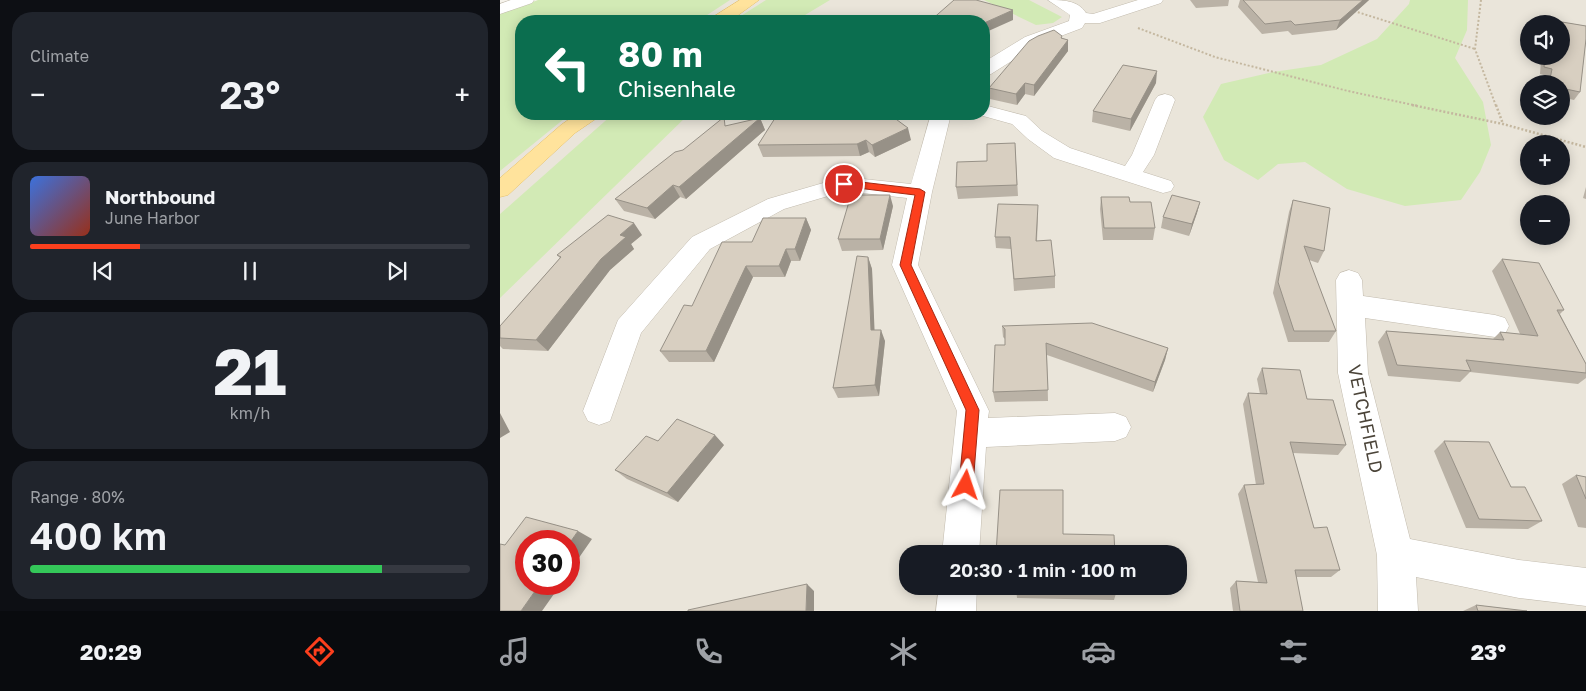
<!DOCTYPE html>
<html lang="en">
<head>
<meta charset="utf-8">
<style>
  :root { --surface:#171b24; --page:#20242c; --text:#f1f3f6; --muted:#9ea1a6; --line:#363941; --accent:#fc3f1d }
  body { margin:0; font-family:"Golos Text",sans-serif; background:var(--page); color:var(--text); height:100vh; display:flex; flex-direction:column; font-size:19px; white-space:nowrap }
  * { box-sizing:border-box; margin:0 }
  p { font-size:16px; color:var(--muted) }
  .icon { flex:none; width:28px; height:28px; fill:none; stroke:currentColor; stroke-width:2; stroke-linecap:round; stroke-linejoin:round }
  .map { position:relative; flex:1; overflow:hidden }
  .panel { display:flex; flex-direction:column; gap:12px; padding:12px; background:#0d0f14; width:500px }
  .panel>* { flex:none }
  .banner { position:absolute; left:15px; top:15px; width:475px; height:105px; border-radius:20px; box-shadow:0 2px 12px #0003; background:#0b6e4f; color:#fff; overflow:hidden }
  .tools { position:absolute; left:1020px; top:15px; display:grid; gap:10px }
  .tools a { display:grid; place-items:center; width:50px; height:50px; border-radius:50%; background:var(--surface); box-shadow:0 2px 12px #0003; font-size:25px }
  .speed { position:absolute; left:15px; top:530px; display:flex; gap:10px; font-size:25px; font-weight:700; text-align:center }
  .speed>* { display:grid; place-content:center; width:65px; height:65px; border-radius:50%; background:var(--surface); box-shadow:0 2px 12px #0003; line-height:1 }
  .speed .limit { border:8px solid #d22; background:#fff; color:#111 }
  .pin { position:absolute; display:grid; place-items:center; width:42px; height:42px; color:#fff; margin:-21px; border:2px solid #fff; border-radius:50%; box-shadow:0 1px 5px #0007 }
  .me { position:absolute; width:55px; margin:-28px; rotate:5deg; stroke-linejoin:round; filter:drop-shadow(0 0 4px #0008) }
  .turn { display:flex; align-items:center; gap:18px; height:105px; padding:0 20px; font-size:22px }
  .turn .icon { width:65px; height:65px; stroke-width:2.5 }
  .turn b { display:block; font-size:35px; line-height:42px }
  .big { font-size:38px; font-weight:600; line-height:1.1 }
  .panel .widget { flex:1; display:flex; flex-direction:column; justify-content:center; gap:8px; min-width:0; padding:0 18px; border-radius:20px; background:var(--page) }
  .panel .dial { align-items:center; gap:0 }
  .dial b { font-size:65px; line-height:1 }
  .song { display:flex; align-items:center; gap:15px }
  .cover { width:60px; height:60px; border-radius:8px; background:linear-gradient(135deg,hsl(220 70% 55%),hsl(10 70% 35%)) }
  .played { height:5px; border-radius:2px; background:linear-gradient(90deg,var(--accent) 25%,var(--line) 25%) }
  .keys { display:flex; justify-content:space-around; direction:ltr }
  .heat { display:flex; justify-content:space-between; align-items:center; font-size:28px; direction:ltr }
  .charge { height:8px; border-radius:4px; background:linear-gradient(90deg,#34c759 80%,var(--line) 0) }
  .trip { position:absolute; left:399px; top:545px; width:288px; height:50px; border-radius:20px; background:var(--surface); box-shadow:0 2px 12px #0003; font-weight:600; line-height:50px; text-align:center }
  .tab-bar { display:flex; height:80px; justify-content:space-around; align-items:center; background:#090b0e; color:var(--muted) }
  .tab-bar .icon { width:35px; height:35px }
  .tab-bar .selected { color:var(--accent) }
  .tab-bar b { font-size:22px; color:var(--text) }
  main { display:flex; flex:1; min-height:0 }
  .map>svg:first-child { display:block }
</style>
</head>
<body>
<main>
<section class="panel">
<div class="widget"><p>Climate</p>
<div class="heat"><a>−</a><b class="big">23°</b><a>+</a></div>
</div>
<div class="widget">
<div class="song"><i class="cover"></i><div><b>Northbound</b><p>June Harbor</p></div></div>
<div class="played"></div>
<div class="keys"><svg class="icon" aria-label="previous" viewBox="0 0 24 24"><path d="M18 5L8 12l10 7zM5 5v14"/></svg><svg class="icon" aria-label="pause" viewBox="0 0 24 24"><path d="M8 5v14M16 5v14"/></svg><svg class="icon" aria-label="next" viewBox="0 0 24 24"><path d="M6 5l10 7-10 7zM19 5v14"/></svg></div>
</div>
<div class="widget dial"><b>21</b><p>km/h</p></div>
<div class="widget"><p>Range · 80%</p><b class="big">400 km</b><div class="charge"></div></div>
</section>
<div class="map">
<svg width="1086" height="611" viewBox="0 0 1086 611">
  <rect width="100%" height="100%" fill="#f6f3ec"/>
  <path fill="#eae5da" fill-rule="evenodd" d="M 129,0 L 1086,0 L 1086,611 L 0,611 L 0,30 L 21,114 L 484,114 L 484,21 L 37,21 ZM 1029,24 L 1061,24 L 1061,56 L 1029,56 ZM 1029,84 L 1061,84 L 1061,116 L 1029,116 ZM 1029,144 L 1061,144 L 1061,176 L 1029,176 ZM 1029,204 L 1061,204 L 1061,236 L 1029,236 ZM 26,541 L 69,541 L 69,584 L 26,584 ZM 408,554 L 678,554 L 678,586 L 408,586 Z"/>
  <path fill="#d2eab5" d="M 38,0 L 230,0 L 198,21 L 21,21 L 21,114 L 70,114 L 0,171 L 0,14 Z
    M 266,0 L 330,0 L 295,21 L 233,21 Z
    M 484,0 L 529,0 L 562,17 L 553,23 L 536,25 Z
    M 910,0 L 968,0 L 967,30 L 955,58 L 983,102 L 991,145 L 980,172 L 961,200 L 905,206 L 847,189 L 805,162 L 778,164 L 758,180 L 724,160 L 703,117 L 721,84 L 773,72 L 821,65 L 877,39 L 909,4 Z
    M 113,114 L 189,114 L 0,298 L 0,214 Z"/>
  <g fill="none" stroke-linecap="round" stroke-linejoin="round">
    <defs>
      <path id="minor" d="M 11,0 L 34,0 L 32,3 L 0,14 L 0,4 Z
        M 548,0 C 562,0 578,0 586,13 L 593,14 L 638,0 L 663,0 L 661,3 L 600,23 L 585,23 L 582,28 L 537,45 L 491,74 L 484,75 L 484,62 L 525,37 L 569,21 L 570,15 Z
        M 665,94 L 672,96 L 675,100 L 654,155 L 643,172 L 671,181 L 674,186 L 671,191 L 663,193 L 554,158 L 528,139 L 512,124 L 476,114 L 484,114 L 484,105 L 526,116 L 542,131 L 570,148 L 625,166 L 632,155 L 655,100 L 658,96 Z
        M 431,114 L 451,114 L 432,192 L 418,265 L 489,411 L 488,418 L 615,413 L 626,417 L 631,427 L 626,437 L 615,441 L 486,447 L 479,554 L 442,554 L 457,411 L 392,265 L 407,198 L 345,191 L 284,209 L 210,249 L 141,333 L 110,421 L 99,425 L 88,421 L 83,411 L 118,320 L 192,237 L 268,199 L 344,177 L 411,184 Z
        M 849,270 L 858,273 L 862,280 L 863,296 L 995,315 L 1005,318 L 1009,326 L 1005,334 L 995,337 L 865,318 L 868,373 L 910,539 L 1019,560 L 1086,568 L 1086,606 L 1019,598 L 916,577 L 918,611 L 878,611 L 877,555 L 838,373 L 836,280 L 840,273 Z
        M 439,586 L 477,586 L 476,611 L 436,611 Z"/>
      <path id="major" d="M 240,0 L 259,0 L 230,21 L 211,21 L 213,17 Z
        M 77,114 L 100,114 L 97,118 L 75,133 L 8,195 L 0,197 L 0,178 L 61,125 Z"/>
    </defs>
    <use href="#minor" stroke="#c2bbae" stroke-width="1"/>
    <use href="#major" stroke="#e6c16a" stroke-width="1"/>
    <path stroke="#c4b79f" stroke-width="2" stroke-dasharray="2 2" stroke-linecap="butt" d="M 981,0 L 975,49 L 996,106
      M 854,11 L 975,49
      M 638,28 L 715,57 L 848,91 L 918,106"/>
    <path stroke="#c4b79f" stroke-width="2.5" stroke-dasharray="2 2" stroke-linecap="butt" d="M 912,105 L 1003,124 L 1086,147
      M 996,105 L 1003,124"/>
    <use href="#minor" fill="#fff" fill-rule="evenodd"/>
    <use href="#major" fill="#ffe39c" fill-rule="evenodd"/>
  </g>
  <path fill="#bab2a6" d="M 690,0 L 729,0 L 728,6 L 696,8 Z
    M 740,0 L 869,0 L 836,30 L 792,35 L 788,31 L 762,34 L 738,7 Z
    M 1050,20 L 1086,26 L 1086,39 L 1080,92 L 1074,100 L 1061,97 L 1061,84 L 1046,84 L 1047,76 L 1040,74 L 1041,61 L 1039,60 L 1040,56 L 1061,56 L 1061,24 L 1048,24 Z
    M 562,36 L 562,38 L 568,40 L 568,51 L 534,96 L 525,94 L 517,105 L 490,99 L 489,88 Z
    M 656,83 L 630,131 L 592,122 L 593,111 Z
    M 277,115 L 411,140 L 375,157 L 369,152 L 360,156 L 263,157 L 258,145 Z
    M 260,118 L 265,130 L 186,199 L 180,197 L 155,219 L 124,211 L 115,199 L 183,150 L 228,126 Z
    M 515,143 L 518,196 L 458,199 L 456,187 L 487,161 Z
    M 1086,187 L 1086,199 L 1083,198 Z
    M 601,197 L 630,202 L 655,228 L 653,240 L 603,240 L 600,209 Z
    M 793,200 L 824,251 L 818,263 L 809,260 L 836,331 L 829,342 L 788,342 L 773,293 L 789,212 Z
    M 700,202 L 697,213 L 689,236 L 661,228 L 663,217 Z
    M 393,206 L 383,250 L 342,251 L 338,239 Z
    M 538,216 L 537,241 L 555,276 L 555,288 L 514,291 L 511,249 L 496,248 L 495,237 Z
    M 306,218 L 311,230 L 300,261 L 291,261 L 285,277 L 253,277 L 214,362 L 169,362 L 160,351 L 192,306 L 252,242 Z
    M 142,235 L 131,244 L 134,249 L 110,270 L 48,351 L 3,349 L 0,346 L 0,326 L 60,258 L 57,255 Z
    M 368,257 L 372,269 L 374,330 L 385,341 L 379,396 L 338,398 L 333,388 Z
    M 1002,259 L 1064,310 L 1060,314 L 1086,364 L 1086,378 L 1078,384 L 970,372 L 960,382 L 888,376 L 878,342 L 886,331 L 993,339 L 1000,332 L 1020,334 L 992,271 Z
    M 502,326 L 668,348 L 665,360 L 653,392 L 547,355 L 548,401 L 495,402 L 493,392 L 505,345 L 505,339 L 503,337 Z
    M 762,368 L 807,399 L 846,445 L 838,455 L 793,453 L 814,528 L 840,570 L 831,577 L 796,577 L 803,611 L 733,611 L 730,588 L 736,581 L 758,582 L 738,494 L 744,485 L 756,485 L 743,404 L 748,393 L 760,394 L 757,379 Z
    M 944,441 L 1011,487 L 1042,521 L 1028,529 L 966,528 L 934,451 Z
    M 224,445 L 178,502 L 127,479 L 115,470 Z
    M 1076,475 L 1086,477 L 1086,528 L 1078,527 L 1062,484 Z
    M 516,588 L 617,590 L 614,600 L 517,598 Z
    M 976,605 L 1027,611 L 963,611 Z"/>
  <path fill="#979187" d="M 863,0 L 869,0 L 836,30 L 840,20 Z
    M 513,10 L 513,20 L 484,33 L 484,23 Z
    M 568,40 L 568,51 L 534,96 L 534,85 Z
    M 657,71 L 656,83 L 630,131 L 631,119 Z
    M 525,83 L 525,94 L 517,105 L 516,94 Z
    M 260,118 L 265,130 L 186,199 L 179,187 Z
    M 408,128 L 411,140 L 375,157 L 372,145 Z
    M 366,140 L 369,152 L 360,156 L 357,144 Z
    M 173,185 L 180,197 L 155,219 L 147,208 Z
    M 390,195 L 393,206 L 383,250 L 380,239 Z
    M 700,202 L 697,213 L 689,236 L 692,224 Z
    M 306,218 L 311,230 L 300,261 L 295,249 Z
    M 134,223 L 142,235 L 131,244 L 134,249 L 110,270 L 48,351 L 36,340 L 120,235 Z
    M 286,249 L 291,261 L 285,277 L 279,266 Z
    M 368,257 L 372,269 L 375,341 L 371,330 Z
    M 246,266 L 253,277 L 214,362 L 206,351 Z
    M 381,330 L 385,341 L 379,396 L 375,385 Z
    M 668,348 L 665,360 L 653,392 L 655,382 Z
    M 0,413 L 10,432 L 0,438 Z
    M 215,435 L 224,445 L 178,502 L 167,493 Z
    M 78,531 L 92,539 L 69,572 L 69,544 Z
    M 40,584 L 61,584 L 42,611 L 21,611 Z
    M 307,584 L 314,591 L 314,611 L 306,611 Z"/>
  <path fill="#d8cfc1" stroke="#979187" d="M 454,0 L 476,0 L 513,10 L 484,23 L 484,21 L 430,21 Z
    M 743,0 L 863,0 L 840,20 L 795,25 L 791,21 L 765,24 Z
    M 1050,20 L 1086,26 L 1086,39 L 1080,92 L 1061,88 L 1061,84 L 1049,84 L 1052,69 L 1044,67 L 1045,56 L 1061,56 L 1061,24 L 1049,24 Z
    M 554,30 L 562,36 L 561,38 L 568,40 L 534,85 L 525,83 L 516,94 L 489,88 L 529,41 L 538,36 Z
    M 623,65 L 657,71 L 631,119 L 593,111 Z
    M 292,114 L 389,114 L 408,128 L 372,145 L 366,140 L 357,144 L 258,145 L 277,115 L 290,115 Z
    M 224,117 L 225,126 L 260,118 L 179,187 L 173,185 L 147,208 L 115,199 L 175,152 L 183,150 Z
    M 515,143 L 517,185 L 456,187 L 457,162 L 487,161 L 487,144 Z
    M 351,195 L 390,195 L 380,239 L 338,239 Z
    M 672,195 L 700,202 L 692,224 L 663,217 Z
    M 601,197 L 629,197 L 630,202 L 651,202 L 655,228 L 604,228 Z
    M 793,200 L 830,208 L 824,251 L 804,246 L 836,331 L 794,331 L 778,282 Z
    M 498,204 L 538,205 L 536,241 L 551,240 L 555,276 L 514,279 L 510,237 L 495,237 Z
    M 108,215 L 134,223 L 120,235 L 126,237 L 101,259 L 36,340 L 0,338 L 0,326 L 61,257 L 57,255 Z
    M 263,218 L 306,218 L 295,249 L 286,249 L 279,266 L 246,266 L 206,351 L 160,351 L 184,305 L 192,306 L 222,242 L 252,242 Z
    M 357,256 L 368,257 L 371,330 L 381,330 L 375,385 L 333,388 Z
    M 1002,259 L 1039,263 L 1064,310 L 1057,310 L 1086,364 L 1086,373 L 966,360 L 971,371 L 897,365 L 886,331 L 1004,340 L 1000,332 L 1038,336 Z
    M 592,323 L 668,348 L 655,382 L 546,343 L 548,390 L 493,392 L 495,345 L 505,345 L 505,329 L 502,326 Z
    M 762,368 L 800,370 L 807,399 L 833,400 L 846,445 L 790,442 L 814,528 L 827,527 L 840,570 L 795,570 L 803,611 L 740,611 L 736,581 L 767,583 L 744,485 L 764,484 L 748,393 L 767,394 Z
    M 177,419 L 215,435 L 167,493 L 115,470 L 146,436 L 158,441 Z
    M 944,441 L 989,442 L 1011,487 L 1025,487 L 1042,521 L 979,519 Z
    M 1076,475 L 1086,477 L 1086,499 Z
    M 500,490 L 563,490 L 563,534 L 614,535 L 615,554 L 496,554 Z
    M 26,517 L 78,531 L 69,544 L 69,541 L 26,541 L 26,584 L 40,584 L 21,611 L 0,611 L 0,544 L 5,545 Z
    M 307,584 L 306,611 L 188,611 L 188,610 Z
    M 516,586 L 617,586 L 617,590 L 516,588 Z
    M 976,605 L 1027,611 L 978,611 Z"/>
  <path fill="#fc3f1d" stroke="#a42913" d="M 344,180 L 420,189 L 425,192 L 411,265 L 479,410 L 473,485 L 471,490 L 466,492 L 461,490 L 459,485 L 466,410 L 400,265 L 415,195 L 341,186 L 340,184 Z"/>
  <g text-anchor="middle" stroke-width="4" stroke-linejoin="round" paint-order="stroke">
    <g font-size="18" fill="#4b4439" stroke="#fff">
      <text transform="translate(865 419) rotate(78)" y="6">VETCHFIELD</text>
    </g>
  </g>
</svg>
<div class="tools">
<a><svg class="icon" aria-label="sound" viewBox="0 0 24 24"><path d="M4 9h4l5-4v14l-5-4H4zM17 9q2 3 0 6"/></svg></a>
<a><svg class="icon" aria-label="layers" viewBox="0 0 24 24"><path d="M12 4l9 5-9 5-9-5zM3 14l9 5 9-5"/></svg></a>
<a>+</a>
<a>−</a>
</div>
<div class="speed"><div class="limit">30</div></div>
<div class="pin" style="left:344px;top:184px;background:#d93025"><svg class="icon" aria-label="arrive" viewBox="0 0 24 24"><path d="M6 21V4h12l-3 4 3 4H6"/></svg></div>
<svg class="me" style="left:466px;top:485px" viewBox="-20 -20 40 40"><path d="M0-17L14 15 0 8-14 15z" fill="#fc3f1d" stroke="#fff" stroke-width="4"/></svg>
<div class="trip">20:30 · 1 min · 100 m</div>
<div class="banner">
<div class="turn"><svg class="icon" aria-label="left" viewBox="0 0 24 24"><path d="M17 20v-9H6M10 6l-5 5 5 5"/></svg><div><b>80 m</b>Chisenhale</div></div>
</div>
</div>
</main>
<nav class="tab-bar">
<b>20:29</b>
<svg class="icon selected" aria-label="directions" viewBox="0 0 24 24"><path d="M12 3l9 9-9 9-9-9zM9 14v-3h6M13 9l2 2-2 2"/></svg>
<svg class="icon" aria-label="music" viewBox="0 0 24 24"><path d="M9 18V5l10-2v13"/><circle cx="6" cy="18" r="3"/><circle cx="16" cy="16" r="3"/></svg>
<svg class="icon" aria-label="phone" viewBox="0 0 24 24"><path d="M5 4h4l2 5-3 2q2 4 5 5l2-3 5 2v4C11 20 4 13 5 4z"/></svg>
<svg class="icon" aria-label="climate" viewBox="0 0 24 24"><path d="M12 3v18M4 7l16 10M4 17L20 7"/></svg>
<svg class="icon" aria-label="car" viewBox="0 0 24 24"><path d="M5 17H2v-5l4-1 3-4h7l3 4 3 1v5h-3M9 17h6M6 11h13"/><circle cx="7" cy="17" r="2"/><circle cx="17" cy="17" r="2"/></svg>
<svg class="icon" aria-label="filters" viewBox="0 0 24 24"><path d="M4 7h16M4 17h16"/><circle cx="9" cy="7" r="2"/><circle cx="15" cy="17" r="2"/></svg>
<b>23°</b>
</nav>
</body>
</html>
